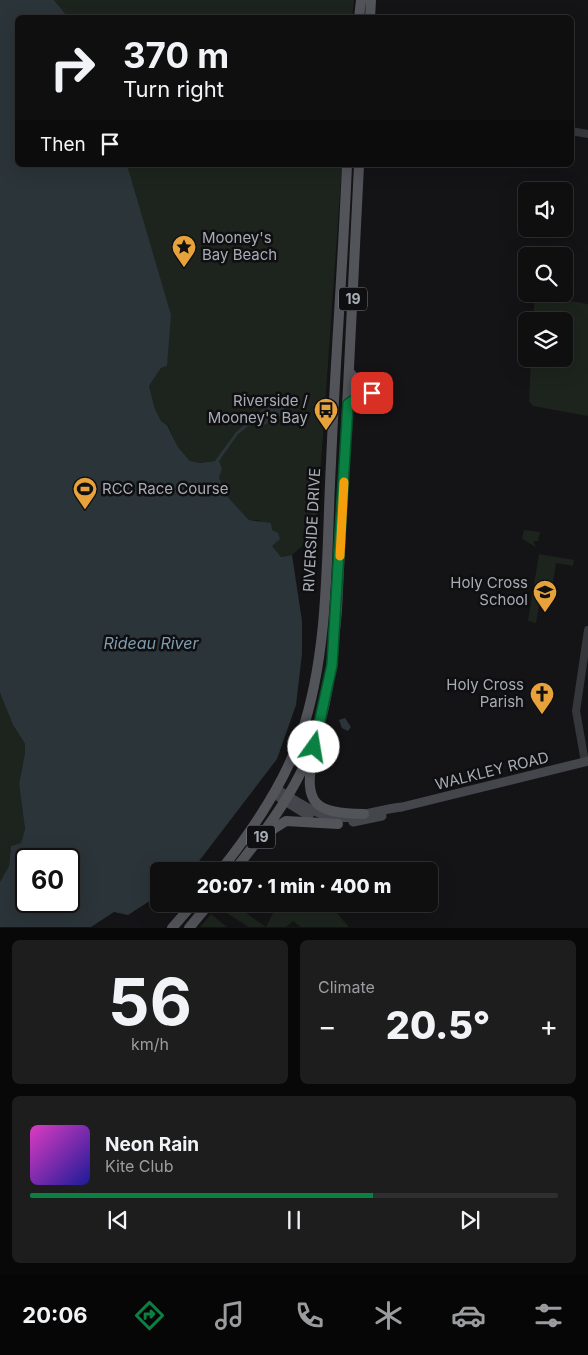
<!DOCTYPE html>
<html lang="en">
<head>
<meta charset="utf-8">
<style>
  :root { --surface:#0f0f10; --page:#1d1d1e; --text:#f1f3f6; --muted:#9b9c9f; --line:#2f2f30; --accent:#0b8043 }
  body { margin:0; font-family:Inter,sans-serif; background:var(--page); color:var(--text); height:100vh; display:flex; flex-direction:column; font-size:19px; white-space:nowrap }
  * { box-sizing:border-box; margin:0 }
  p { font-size:16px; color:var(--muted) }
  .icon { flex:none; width:28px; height:28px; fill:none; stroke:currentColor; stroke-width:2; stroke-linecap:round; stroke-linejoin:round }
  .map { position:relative; height:928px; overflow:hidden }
  .sheet { display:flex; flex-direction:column; gap:12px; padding:12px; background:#080809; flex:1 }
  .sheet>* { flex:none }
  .banner { position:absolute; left:15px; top:15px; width:559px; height:152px; border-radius:8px; box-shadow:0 5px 20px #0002,0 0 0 1px var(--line); background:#0f0f10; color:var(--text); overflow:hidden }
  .controls { position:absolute; left:518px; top:182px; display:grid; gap:10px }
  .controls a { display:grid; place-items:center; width:55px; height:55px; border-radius:8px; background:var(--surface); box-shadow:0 5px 20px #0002,0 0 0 1px var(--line); font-size:25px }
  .speed { position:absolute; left:15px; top:848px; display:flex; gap:10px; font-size:25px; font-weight:700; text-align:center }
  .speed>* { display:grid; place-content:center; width:65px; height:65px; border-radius:50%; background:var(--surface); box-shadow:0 5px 20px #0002,0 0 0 1px var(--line); line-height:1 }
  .speed .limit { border:2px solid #111; border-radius:8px; background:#fff; color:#111 }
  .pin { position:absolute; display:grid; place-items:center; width:42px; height:42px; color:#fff; margin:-21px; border-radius:10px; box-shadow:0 2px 8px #0006 }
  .me { position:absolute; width:55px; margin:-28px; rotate:13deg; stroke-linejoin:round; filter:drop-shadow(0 0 4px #0008) }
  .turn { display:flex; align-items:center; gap:18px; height:105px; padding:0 25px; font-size:22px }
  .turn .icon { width:65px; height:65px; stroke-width:2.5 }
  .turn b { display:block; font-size:35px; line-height:42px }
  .then { display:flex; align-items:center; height:48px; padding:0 25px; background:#0003; gap:10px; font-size:19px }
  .big { font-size:38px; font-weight:800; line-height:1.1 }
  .sheet .tile { flex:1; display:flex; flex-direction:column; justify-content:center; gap:8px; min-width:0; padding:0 18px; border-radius:8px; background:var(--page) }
  .sheet .dial { align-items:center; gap:0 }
  .dial b { font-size:65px; line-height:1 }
  .song { display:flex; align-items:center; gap:15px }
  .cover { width:60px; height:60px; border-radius:8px; background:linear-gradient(135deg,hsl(310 70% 55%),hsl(240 70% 35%)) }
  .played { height:5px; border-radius:2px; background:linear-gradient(90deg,var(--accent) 65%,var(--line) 65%) }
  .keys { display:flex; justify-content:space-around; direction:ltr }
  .heat { display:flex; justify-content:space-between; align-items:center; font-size:28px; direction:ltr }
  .sheet .tiles { flex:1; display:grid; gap:12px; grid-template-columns:1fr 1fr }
  .tile:last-child { grid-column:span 2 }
  .trip { position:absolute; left:150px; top:862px; width:288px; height:50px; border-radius:8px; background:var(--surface); box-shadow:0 5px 20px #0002,0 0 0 1px var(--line); font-weight:800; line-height:50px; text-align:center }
  .tabs { display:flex; height:80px; justify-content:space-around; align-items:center; background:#060606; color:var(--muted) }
  .tabs .icon { width:35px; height:35px }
  .tabs .on { color:var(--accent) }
  .tabs b { font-size:22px; color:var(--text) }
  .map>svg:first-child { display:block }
</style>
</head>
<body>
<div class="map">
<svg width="588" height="928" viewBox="0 0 588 928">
  <rect width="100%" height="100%" fill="#141416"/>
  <path fill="#1d241d" d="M 54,0 L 354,0 L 352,18 L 68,17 Z
    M 127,165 L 342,165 L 316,534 L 292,555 L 281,557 L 271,546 L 272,530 L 258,520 L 249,520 L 226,495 L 219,478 L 222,469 L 215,461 L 200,463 L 190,461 L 178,447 L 168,425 L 161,421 L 155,409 L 149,386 L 161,368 L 167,366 Z
    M 535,295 L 588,304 L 588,416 L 533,406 L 529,401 L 531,359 L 564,359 L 564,321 L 533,321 Z
    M 524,530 L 540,532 L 538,541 L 533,541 L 536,547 L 522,539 Z
    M 539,554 L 574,560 L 573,566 L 556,563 L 550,601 L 547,601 L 546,606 L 539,605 L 536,623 L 528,621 Z
    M 0,693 L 13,725 L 25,744 L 25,753 L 19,784 L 25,829 L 21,843 L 11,846 L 9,866 L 0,882 Z
    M 224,904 L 233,904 L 266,927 L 278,904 L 336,904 L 334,910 L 349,927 L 301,927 L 293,921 L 286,927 L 249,927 L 222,910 Z
    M 211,914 L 227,927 L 200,927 Z"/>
  <path fill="#2b3439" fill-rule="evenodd" d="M 0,0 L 54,0 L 68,17 L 18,18 L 18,165 L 127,165 L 171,315 L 167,366 L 161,368 L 149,386 L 155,409 L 161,421 L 167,425 L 178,447 L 190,461 L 200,463 L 215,461 L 236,432 L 269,404 L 282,404 L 286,413 L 264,425 L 252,423 L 238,434 L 219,461 L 222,469 L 219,478 L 226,495 L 249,520 L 271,523 L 272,530 L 278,533 L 280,539 L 272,546 L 281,557 L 292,555 L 302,621 L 302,654 L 296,705 L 277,759 L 193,869 L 159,871 L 159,895 L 128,915 L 114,912 L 91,927 L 0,927 L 0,882 L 9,866 L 11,846 L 21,843 L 25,829 L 19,784 L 25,753 L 25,744 L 13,725 L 0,693 ZM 26,859 L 69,859 L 69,901 L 26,901 Z
    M 345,718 L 351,727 L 348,731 L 342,728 L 339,720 Z"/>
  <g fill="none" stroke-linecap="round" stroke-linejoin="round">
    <path stroke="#36373b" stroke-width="8" d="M 571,131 L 588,134
      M 585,762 L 576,711 L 588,630"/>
    <path stroke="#44464b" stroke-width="9" d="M 276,789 C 302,804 324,823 355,816 C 371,813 385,809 402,807 L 588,761
      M 280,798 L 309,816
      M 353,822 L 382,816"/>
    <path stroke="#52545a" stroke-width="10" d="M 359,18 L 361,0
      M 370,18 L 371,0
      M 350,373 L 361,385 L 372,393
      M 348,404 L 358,397 L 372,393
      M 313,755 C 303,805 315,813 364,814
      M 267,833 L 286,821 L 338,824
      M 220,871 C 252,831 284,784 301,735 C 330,649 326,553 331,463 C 335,363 343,264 347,165
      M 234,871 C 268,828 302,783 318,730 C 330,691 333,650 337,610 L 359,165
      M 172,928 L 193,904
      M 189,928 L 209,904"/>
  </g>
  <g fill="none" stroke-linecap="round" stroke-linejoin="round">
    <defs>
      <path id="route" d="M 314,747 L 332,665 L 348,404 L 358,397 L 372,393"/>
    </defs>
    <use href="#route" stroke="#07532c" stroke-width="12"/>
    <use href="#route" stroke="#0b8043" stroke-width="9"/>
    <path stroke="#f59e0b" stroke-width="9" d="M 340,556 L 344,482"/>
  </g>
  <defs>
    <symbol id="sight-pin" viewBox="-11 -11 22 30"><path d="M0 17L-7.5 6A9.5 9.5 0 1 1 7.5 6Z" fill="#e7a23c" stroke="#0f0f11"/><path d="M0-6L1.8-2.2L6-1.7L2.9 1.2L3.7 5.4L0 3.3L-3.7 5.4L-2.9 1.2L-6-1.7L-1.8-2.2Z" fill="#111"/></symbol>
    <symbol id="bus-pin" viewBox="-11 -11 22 30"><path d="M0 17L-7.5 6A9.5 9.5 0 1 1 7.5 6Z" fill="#e7a23c" stroke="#0f0f11"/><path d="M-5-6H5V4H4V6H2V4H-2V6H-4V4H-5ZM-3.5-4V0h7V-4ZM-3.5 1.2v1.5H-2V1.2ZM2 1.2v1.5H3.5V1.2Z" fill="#111"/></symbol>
    <symbol id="stadium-pin" viewBox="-11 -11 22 30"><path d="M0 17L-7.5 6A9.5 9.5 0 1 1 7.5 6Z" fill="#e7a23c" stroke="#0f0f11"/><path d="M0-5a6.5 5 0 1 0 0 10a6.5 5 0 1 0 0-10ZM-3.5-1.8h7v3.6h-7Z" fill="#111"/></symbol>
    <symbol id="school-pin" viewBox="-11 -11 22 30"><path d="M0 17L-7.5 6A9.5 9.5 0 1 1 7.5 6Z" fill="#e7a23c" stroke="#0f0f11"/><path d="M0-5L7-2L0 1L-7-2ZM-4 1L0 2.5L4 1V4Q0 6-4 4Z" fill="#111"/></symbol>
    <symbol id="church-pin" viewBox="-11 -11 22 30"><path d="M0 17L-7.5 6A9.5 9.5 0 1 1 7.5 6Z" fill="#e7a23c" stroke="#0f0f11"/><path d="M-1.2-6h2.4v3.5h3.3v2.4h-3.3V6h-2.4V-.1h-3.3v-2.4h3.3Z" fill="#111"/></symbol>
  </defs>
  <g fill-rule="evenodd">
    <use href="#sight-pin" x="170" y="233" width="28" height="38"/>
    <use href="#bus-pin" x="312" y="396" width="28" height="38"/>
    <use href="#stadium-pin" x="71" y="475" width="28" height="38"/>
    <use href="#school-pin" x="531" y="578" width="28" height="38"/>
    <use href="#church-pin" x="528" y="680" width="28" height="38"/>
  </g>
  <g text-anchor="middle" stroke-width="5" stroke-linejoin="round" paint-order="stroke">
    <g fill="#0f0f11" stroke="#797d84" stroke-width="1">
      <rect x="339" y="287.5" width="28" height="23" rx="4"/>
      <rect x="247" y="825.5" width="28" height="23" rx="4"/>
    </g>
    <g font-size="14" font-weight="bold" fill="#a7acb5">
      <text x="353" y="304">19</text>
      <text x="261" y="842">19</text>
    </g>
    <g font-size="15" fill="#a7acb5" stroke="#0f0f11" text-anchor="end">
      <text x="202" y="243" text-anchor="start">Mooney's<tspan x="202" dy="17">Bay Beach</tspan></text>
      <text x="308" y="406">Riverside /<tspan x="308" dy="17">Mooney's Bay</tspan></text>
      <text x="102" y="494" text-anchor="start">RCC Race Course</text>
      <text x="528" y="588">Holy Cross<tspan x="528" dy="17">School</tspan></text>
      <text x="524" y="690">Holy Cross<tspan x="524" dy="17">Parish</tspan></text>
    </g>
    <g font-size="15" fill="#a7acb5" stroke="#0f0f11">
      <text transform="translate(312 530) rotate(-87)" y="5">RIVERSIDE DRIVE</text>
      <text transform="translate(492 771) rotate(-14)" y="5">WALKLEY ROAD</text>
    </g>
    <g font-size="16" font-style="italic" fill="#809caf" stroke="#0f0f11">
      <text x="151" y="649">Rideau River</text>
    </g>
  </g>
</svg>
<div class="controls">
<a><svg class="icon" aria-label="sound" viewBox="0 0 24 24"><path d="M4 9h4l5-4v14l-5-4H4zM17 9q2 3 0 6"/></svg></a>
<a><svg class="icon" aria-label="search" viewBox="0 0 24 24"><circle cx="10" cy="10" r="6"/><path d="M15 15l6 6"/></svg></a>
<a><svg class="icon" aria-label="layers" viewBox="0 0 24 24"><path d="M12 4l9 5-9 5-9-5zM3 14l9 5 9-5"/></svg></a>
</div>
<div class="speed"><div class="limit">60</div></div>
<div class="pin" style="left:372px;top:393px;background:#d93025"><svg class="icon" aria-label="arrive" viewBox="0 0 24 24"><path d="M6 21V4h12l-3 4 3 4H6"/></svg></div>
<svg class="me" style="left:314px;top:747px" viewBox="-20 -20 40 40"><circle r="19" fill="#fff"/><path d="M0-13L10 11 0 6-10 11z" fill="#0b8043"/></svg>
<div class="trip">20:07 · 1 min · 400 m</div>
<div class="banner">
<div class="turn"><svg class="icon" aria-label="right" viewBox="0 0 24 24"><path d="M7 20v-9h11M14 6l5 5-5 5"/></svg><div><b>370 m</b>Turn right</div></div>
<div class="then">Then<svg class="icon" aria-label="arrive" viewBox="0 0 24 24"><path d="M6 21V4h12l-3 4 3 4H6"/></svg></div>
</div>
</div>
<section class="sheet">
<div class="tiles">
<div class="tile dial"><b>56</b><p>km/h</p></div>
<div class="tile"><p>Climate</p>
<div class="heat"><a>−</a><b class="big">20.5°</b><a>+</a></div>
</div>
<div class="tile">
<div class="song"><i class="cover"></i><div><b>Neon Rain</b><p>Kite Club</p></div></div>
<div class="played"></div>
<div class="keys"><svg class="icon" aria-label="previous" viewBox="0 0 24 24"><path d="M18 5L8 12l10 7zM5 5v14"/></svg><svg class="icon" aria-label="pause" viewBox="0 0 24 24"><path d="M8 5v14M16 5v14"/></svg><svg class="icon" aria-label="next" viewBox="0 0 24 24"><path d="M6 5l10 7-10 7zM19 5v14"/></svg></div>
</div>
</div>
</section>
<nav class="tabs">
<b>20:06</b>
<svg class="icon on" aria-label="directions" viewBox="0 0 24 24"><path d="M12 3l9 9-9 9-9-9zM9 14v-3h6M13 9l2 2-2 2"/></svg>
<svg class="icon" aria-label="music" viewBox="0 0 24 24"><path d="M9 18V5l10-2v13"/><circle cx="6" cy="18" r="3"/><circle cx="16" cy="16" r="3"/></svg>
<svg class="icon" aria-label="phone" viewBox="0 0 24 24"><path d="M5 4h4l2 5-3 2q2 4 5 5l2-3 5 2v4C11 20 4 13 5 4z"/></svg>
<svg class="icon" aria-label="climate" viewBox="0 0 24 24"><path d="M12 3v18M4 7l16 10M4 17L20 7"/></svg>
<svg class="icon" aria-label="car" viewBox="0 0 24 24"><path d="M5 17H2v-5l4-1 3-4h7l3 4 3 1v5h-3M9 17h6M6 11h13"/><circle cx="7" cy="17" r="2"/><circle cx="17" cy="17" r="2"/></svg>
<svg class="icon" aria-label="filters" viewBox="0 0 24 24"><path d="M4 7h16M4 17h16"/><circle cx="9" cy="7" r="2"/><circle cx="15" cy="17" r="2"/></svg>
</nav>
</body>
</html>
